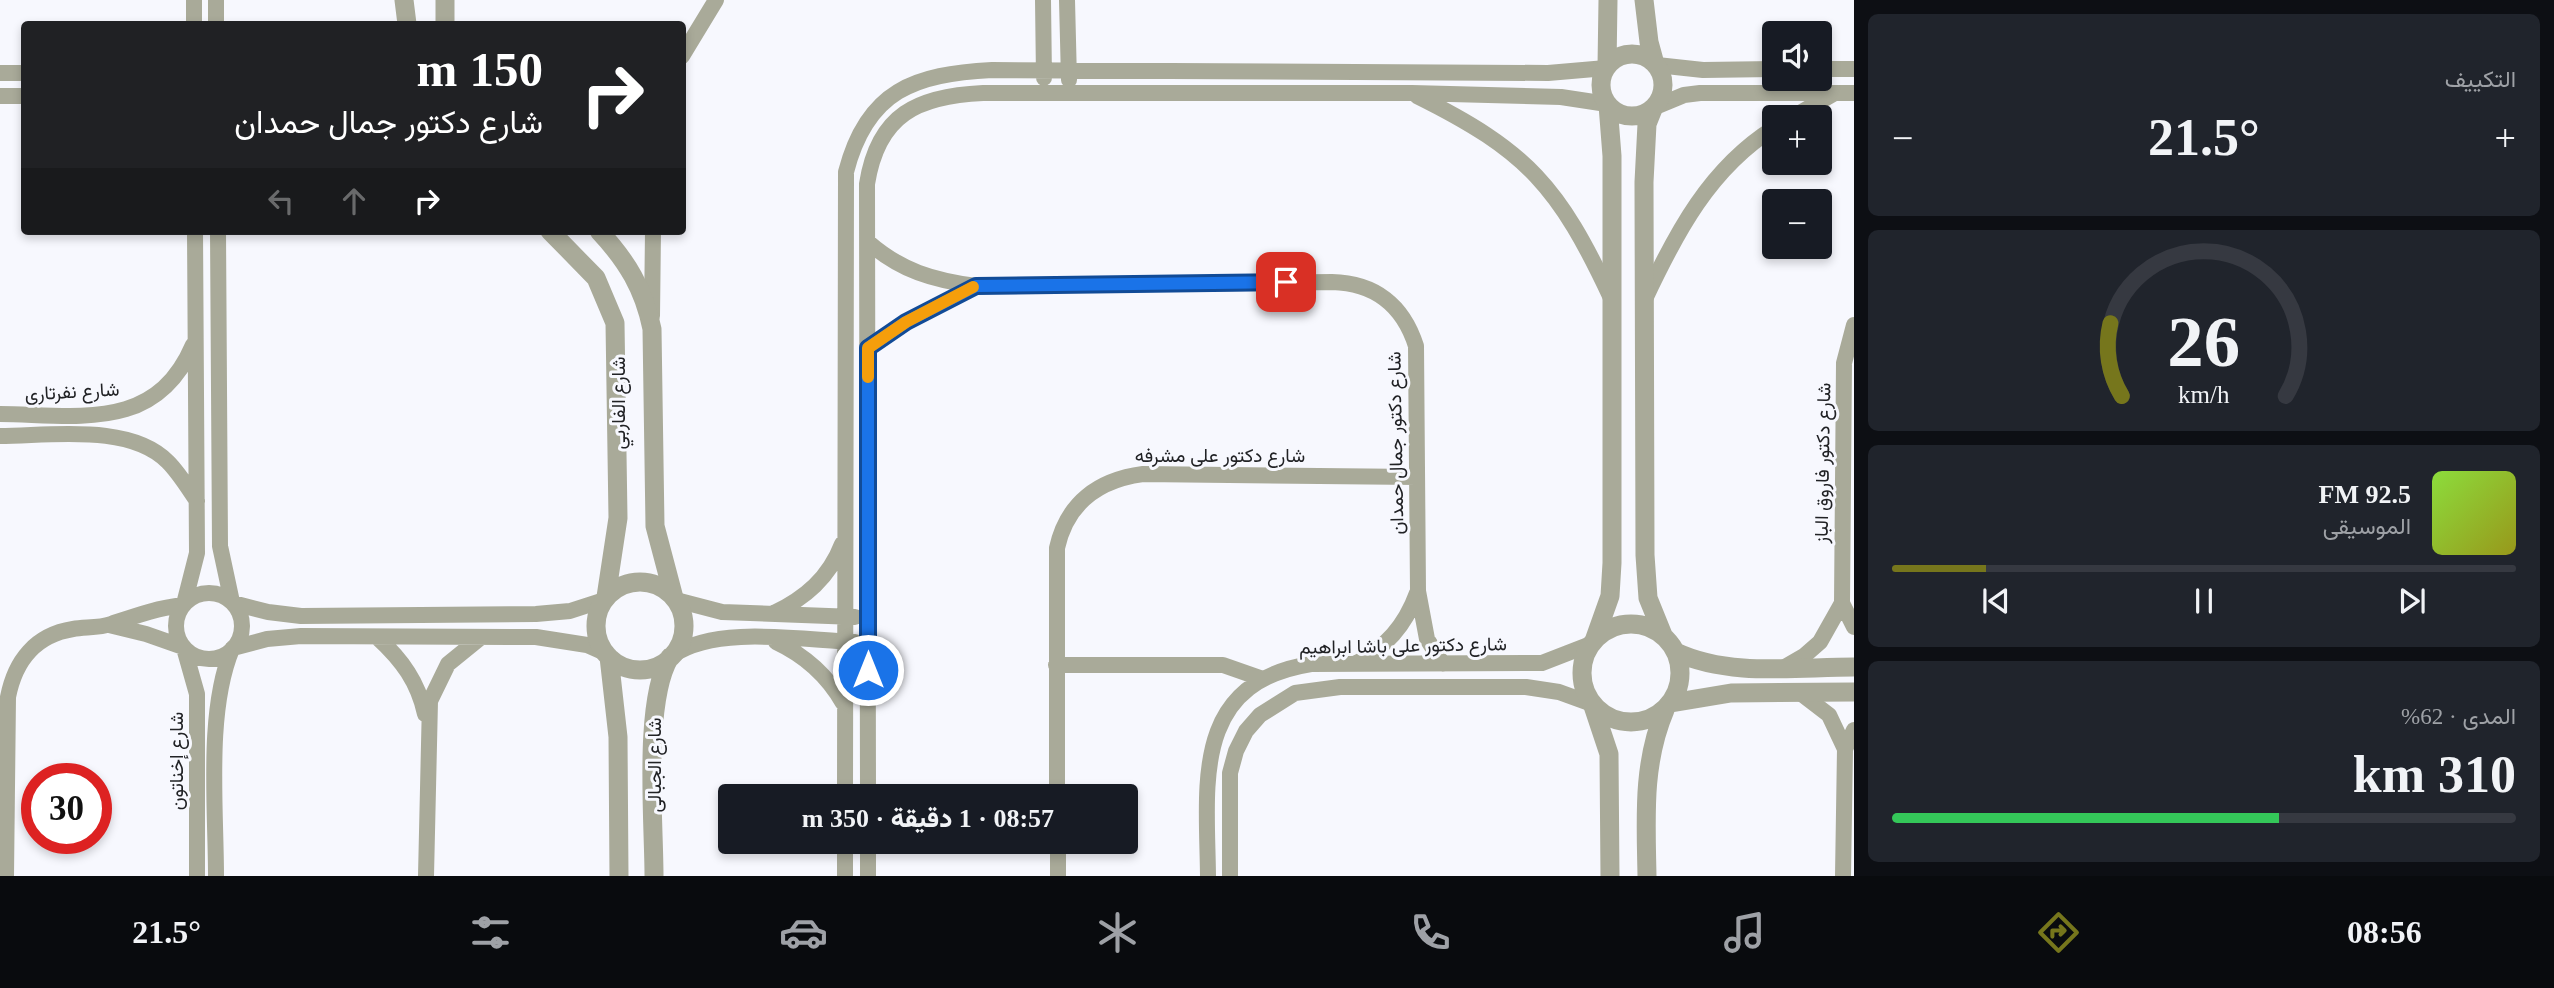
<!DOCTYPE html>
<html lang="ar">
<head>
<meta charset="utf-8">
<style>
  :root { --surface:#171b24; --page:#20242c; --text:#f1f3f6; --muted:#9ea1a6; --line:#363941; --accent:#76761c }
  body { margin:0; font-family:"Times New Roman",Vazirmatn,serif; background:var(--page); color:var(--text); direction:rtl; height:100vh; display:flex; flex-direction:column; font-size:26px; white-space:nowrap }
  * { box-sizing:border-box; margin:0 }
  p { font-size:23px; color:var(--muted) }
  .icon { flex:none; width:38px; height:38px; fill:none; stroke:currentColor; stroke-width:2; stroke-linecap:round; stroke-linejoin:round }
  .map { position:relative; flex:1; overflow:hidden; direction:ltr }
  .side { display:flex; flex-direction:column; gap:14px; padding:14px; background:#0d0f14; width:700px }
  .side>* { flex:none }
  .banner { position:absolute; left:21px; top:21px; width:665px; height:214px; border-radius:7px; box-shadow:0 4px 10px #0003; direction:rtl; background:#202124; color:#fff; overflow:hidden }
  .controls { position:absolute; left:1762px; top:21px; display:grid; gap:14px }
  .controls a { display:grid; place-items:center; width:70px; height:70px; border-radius:7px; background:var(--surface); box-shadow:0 4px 10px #0003; font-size:35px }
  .speed { position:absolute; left:21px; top:763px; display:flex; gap:14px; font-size:35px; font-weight:700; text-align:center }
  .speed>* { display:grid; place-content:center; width:91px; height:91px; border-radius:50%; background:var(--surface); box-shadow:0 4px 10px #0003; line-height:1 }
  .speed .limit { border:10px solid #d22; background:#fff; color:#111 }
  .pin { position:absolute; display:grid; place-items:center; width:60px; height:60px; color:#fff; margin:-30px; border-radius:14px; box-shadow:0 4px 10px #0006 }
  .me { position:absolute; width:77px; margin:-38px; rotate:0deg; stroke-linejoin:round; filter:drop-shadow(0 0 5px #0008) }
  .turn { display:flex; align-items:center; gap:24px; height:147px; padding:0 28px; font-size:32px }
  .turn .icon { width:91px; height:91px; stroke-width:2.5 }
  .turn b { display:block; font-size:49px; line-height:60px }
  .lanes { display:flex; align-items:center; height:66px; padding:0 28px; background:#0003; justify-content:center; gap:35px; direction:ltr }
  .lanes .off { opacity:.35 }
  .big { font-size:52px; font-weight:800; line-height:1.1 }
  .side .tile { flex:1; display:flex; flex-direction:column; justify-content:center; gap:10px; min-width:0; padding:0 24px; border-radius:10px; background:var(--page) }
  .side .dial { align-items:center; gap:0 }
  .dial svg { height:182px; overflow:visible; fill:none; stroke:var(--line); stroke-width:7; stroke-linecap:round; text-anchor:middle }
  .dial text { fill:var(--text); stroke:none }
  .song { display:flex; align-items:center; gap:21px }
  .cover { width:84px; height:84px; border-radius:10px; background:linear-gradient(135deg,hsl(90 70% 55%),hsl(60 70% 35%)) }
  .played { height:7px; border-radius:4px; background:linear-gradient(90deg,var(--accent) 15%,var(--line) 15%) }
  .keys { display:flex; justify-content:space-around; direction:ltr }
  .heat { display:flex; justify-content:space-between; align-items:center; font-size:38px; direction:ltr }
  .charge { height:10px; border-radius:5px; background:linear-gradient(90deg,#34c759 62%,var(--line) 0) }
  .trip { position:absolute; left:718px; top:784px; width:420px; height:70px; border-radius:7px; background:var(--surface); box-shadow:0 4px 10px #0003; font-weight:800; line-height:70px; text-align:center; direction:rtl }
  .tabs { display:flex; height:112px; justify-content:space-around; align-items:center; background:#090b0e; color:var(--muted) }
  .tabs .icon { width:49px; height:49px }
  .tabs .selected { color:var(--accent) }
  .tabs b { font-size:32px; color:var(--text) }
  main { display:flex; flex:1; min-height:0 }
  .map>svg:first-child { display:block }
</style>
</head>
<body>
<main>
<section class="side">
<div class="tile"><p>التكييف</p>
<div class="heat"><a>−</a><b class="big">21.5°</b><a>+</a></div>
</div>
<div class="tile dial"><svg viewBox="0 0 100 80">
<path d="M14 69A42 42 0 1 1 86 69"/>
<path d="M14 69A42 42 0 0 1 9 37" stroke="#76761c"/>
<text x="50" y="56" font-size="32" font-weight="700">26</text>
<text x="50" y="72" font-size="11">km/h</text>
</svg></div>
<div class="tile">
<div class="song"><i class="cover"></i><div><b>92.5 FM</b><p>الموسيقى</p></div></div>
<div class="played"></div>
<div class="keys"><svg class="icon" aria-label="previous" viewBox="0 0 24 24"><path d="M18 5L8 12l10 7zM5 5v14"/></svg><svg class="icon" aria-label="pause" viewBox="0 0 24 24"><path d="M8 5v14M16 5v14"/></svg><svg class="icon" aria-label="next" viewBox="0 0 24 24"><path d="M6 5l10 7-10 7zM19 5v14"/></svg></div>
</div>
<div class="tile"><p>المدى · 62%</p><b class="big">310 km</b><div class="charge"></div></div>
</section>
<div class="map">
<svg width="1854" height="876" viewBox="0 0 1854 876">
  <rect width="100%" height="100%" fill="#f7f8fe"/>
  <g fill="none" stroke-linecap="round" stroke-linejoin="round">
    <path stroke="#a9aa99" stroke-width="16" d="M 194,0 L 194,24
      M 216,0 L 216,24
      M 1043,0 L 1044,78
      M 1067,0 L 1069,80
      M 682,56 L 716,0
      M 1657,65 L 1703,70 L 1774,69
      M 1820,69 L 1854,69
      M 0,73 L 24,73
      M 0,96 L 24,96
      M 1417,96 C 1528,151 1559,187 1611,298
      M 1655,107 L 1684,95 L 1700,93 L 1854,93
      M 1793,117 L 1833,94
      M 218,231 L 220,546 L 232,602
      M 868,242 C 901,271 933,280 976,286 L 1332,282 C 1375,283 1403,305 1416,346 L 1418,591 L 1427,639 L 1443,664
      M 1645,299 C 1676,233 1710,168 1774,128
      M 652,316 L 653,231
      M 868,348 L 906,322 L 976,286
      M 0,414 C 79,415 156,432 193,345
      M 0,436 C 50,436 130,423 168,462 C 179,473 188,488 197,501
      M176 626a33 33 0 1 1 66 0a33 33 0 1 1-66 0Z
      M 676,600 L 722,612 L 855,617
      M 233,603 L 268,612 L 301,616 L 536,614 L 570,611 L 604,600
      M 1842,603 L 1854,627
      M 184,604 L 197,553 L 195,231
      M 774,613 C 805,598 829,578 842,544
      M 109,625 L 146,634 L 183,647
      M 378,638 C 402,660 418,682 425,714
      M 776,642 C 806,656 827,675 843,703
      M 184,648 L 197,694 L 197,876
      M 233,648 L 267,639 L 301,636 L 536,637 L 587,645 L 605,653
      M 673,655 C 717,625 802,640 855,642
      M 1355,664 C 1386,647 1405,626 1417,593
      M 1056,665 L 1223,665 L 1263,679
      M 1785,667 L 1804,656 L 1820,642 L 1842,603 L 1844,363 L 1854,325
      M 1799,692 L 1829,715 L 1845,749 L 1843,876
      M 1845,749 L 1854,730
      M 845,796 L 846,172 C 867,90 915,74 992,70 L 1548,73 L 1606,68
      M 868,796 L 867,184 C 878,114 918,96 983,93 L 1412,93 L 1561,97 L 1607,104
      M 1057,796 L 1057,548 C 1067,503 1098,480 1143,474 L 1417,477
      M 845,842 L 845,876
      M 1058,842 L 1058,876
      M 6,876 L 8,697 C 15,661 35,635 73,629 C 85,627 99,628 111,624 C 135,616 157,608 183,605
      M 216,876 C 216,807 206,712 232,649
      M 426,876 L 430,701 L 448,664 L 480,638
      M 868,876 L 868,842
      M 1208,876 C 1207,784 1191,683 1311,664 L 1542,663 L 1591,644
      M 1230,876 L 1230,773 L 1236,751 L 1246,731 L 1260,715 L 1295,693 L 1340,687 L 1526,687 L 1559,692 L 1592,704"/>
    <path stroke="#a9aa99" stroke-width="19" d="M 404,0 L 407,24
      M 1644,0 L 1649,42 L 1655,64
      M 445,24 L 445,0
      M1601 85a31 31 0 1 1 62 0a31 31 0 1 1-62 0Z
      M 1607,67 L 1608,0
      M 1653,109 L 1647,124 L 1644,182 L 1645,555 L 1648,598 L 1663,635
      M 550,231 L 596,278 L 615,323 L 618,518 L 606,597
      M 599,231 C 627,261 644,289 652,329 L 655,526 L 674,598
      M596 626a44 44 0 1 1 88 0a44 44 0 1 1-88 0Z
      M1582 673a49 49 0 1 1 98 0a49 49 0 1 1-98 0Z
      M 1594,641 L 1610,596 L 1612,563 L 1612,156 L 1608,105
      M 1676,652 C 1729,677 1796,667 1854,667
      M 609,657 L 618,737 L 619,876
      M 1671,703 L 1731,693 L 1854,692
      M 1593,706 L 1609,754 L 1610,876
      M 654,876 C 654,821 643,701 670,657
      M 1647,876 C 1646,819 1642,764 1665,710"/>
  </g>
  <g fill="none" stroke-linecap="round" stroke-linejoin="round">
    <defs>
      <path id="route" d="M 868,670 L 868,348 L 906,322 L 976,286 L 1286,282"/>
    </defs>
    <use href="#route" stroke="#114b97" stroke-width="18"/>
    <use href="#route" stroke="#1a73e8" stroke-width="12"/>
    <path stroke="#f59e0b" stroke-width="12" d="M 868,377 L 868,348 L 906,322 L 973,287"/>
  </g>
  <g text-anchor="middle" stroke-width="6" stroke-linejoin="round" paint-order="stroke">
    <g font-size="19" fill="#212225" stroke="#f7f8fe">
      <text transform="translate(72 391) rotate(-3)" y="7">شارع نفرتارى</text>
      <text transform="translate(618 403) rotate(-90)" y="7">شارع الفاربي</text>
      <text transform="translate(1395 443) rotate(-91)" y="7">شارع دكتور جمال حمدان</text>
      <text x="1220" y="462">شارع دكتور على مشرفه</text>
      <text transform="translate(1822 463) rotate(-89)" y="7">شارع دكتور فاروق الباز</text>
      <text transform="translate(1403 645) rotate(-1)" y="7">شارع دكتور على باشا ابراهيم</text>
      <text transform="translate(176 761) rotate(-90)" y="7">شارع إخناتون</text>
      <text transform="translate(654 765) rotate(-90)" y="7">شارع الجبالى</text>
    </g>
  </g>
</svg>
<div class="controls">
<a><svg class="icon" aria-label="sound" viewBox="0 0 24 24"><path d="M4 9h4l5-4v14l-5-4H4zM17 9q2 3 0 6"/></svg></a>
<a>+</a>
<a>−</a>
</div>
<div class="speed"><div class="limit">30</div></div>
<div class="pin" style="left:1286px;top:282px;background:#d93025"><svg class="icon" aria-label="arrive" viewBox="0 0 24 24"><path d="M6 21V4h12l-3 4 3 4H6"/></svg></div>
<svg class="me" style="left:868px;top:670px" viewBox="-20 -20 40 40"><circle r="17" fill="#1a73e8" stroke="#fff" stroke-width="3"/><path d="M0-11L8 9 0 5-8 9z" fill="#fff"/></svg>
<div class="trip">08:57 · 1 دقيقة · 350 m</div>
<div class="banner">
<div class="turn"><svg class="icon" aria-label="right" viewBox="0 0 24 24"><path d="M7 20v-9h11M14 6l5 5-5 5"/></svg><div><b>150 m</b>شارع دكتور جمال حمدان</div></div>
<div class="lanes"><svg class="icon off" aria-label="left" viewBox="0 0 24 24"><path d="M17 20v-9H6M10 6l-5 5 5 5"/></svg><svg class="icon off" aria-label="ahead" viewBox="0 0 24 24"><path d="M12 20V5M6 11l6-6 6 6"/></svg><svg class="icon" aria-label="right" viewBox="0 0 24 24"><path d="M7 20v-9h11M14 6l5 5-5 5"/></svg></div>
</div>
</div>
</main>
<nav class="tabs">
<b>08:56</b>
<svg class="icon selected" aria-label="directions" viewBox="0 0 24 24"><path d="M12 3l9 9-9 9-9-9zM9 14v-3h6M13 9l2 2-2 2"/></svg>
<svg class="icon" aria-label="music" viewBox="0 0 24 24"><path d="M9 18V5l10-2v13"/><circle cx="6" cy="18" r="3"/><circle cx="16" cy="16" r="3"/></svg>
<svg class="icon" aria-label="phone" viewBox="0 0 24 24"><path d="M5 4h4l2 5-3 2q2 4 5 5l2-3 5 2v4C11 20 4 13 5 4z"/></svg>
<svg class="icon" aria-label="climate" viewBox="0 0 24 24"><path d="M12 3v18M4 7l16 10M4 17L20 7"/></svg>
<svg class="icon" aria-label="car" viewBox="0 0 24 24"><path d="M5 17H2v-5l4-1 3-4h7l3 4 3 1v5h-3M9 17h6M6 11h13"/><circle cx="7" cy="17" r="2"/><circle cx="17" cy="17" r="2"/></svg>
<svg class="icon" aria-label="filters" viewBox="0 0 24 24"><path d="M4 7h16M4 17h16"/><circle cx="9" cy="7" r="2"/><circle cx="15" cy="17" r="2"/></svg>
<b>21.5°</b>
</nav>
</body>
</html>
